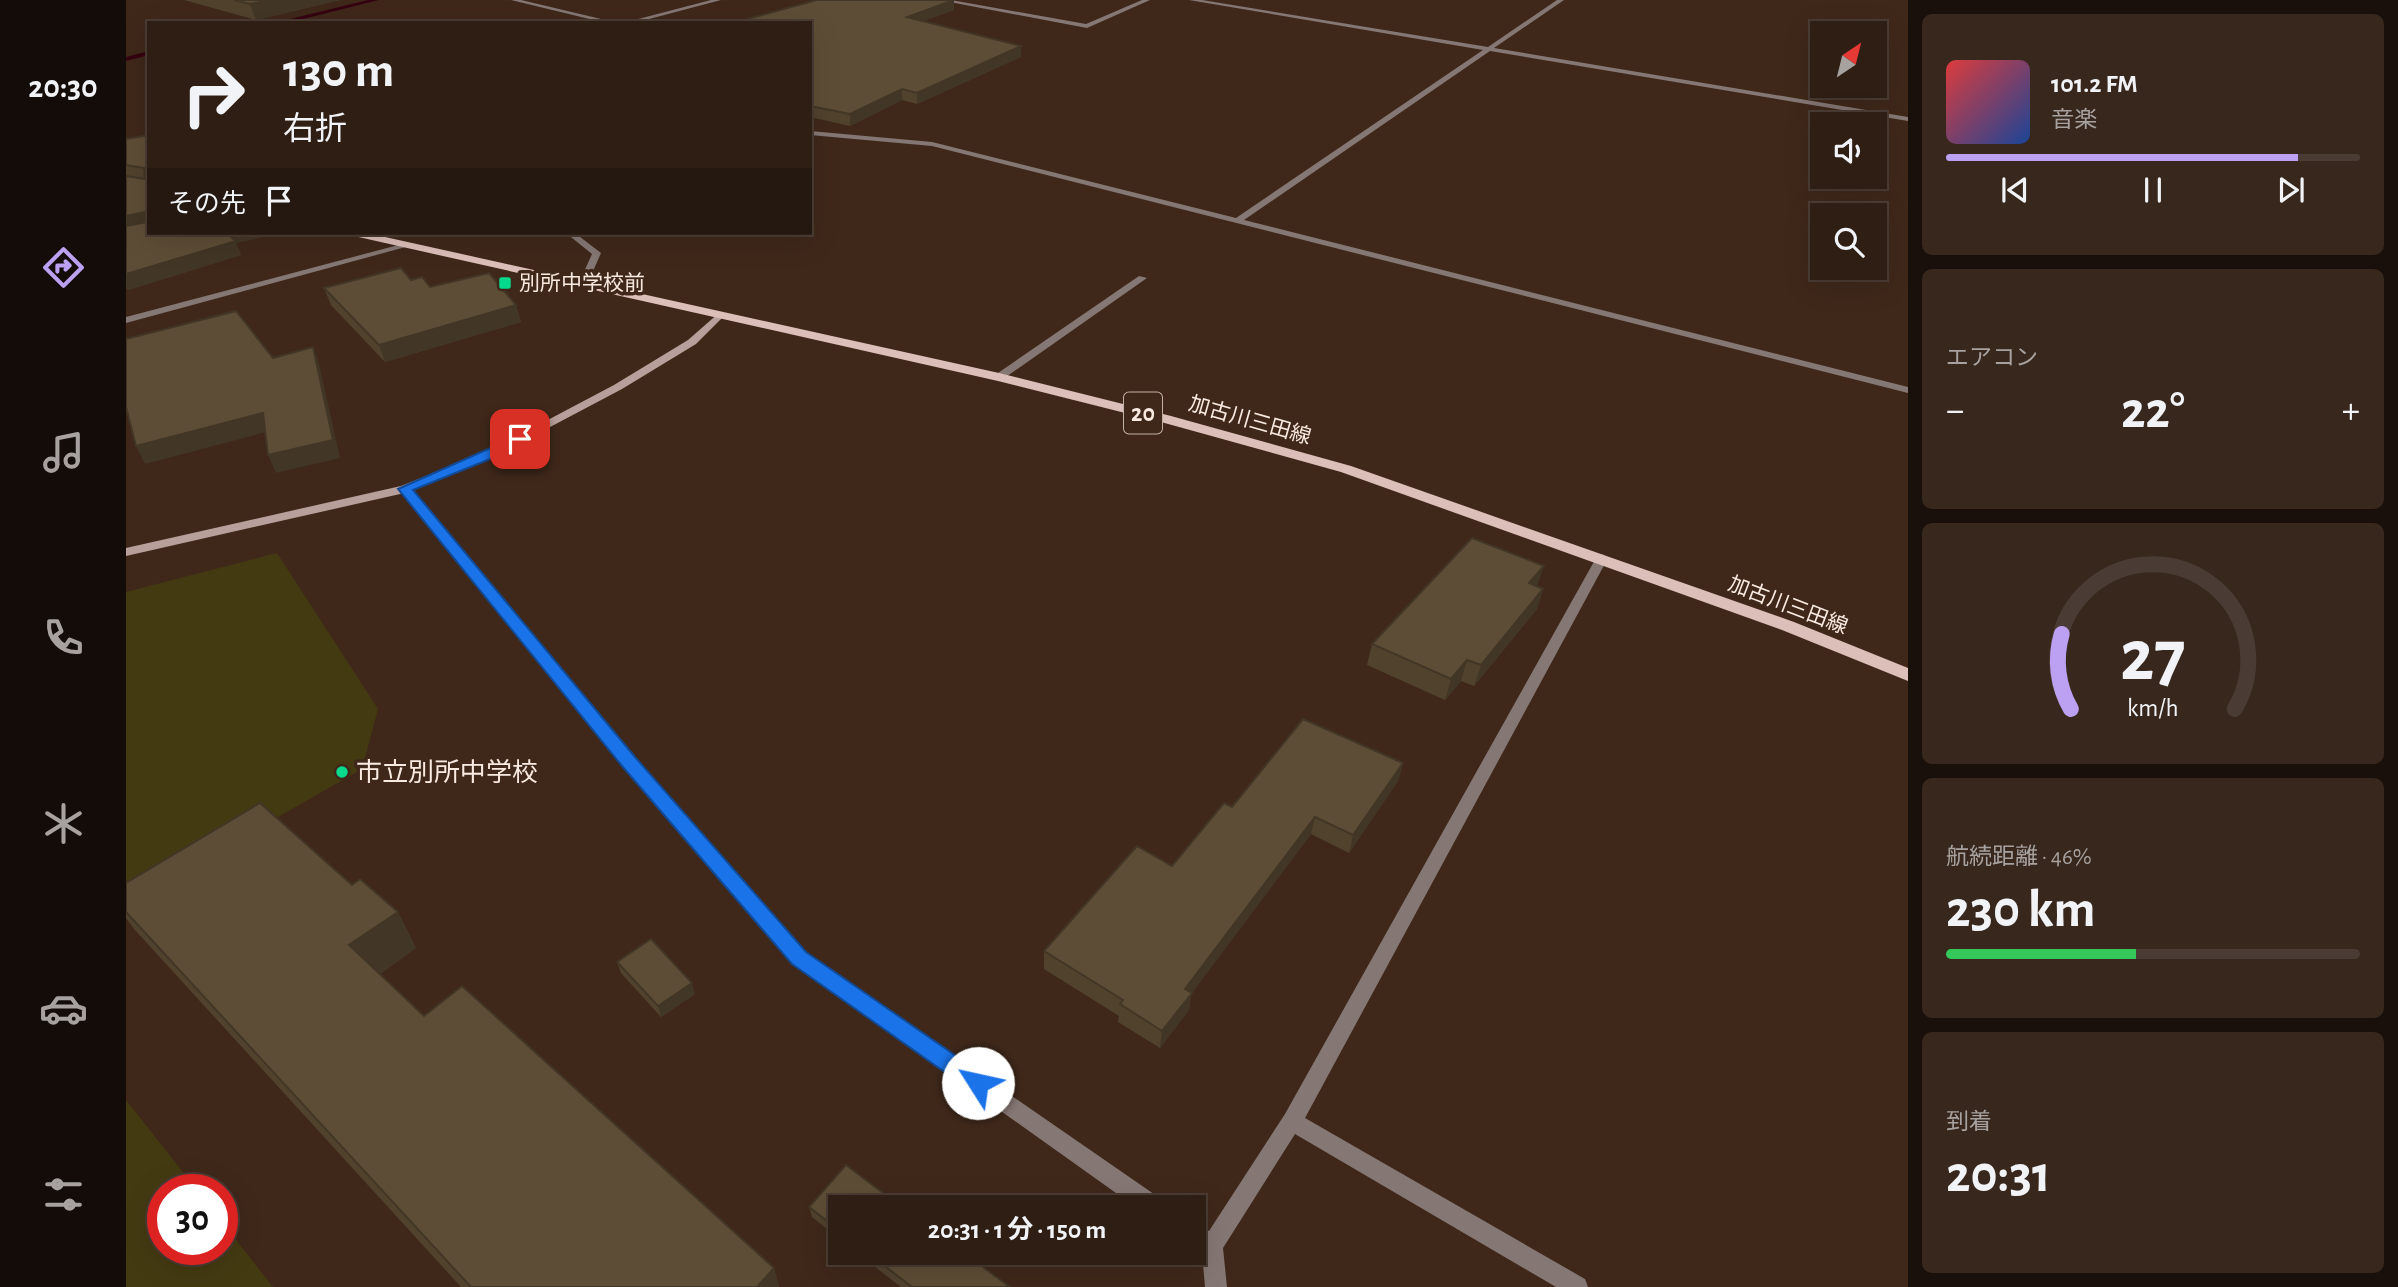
<!DOCTYPE html>
<html lang="ja">
<head>
<meta charset="utf-8">
<style>
  :root { --surface:#2f1e14; --page:#37271d; --text:#f1f3f6; --muted:#a7a2a0; --line:#4a3c34; --accent:#bca0f2 }
  body { margin:0; font-family:"Alegreya Sans","Noto Sans JP",sans-serif; background:var(--page); color:var(--text); height:100vh; display:flex; flex-direction:column; font-size:26px; white-space:nowrap }
  * { box-sizing:border-box; margin:0 }
  p { font-size:23px; color:var(--muted) }
  .icon { flex:none; width:38px; height:38px; fill:none; stroke:currentColor; stroke-width:2; stroke-linecap:round; stroke-linejoin:round }
  .map { position:relative; flex:1; overflow:hidden }
  .side { display:flex; flex-direction:column; gap:14px; padding:14px; background:#1a100b; width:490px }
  .side>* { flex:none }
  .hud { position:absolute; left:21px; top:21px; width:665px; height:214px; border-radius:0px; box-shadow:0 7px 28px #0002,0 0 0 2px var(--line); background:#2f1e14; color:var(--text); overflow:hidden }
  .needle { width:46px; rotate:35deg }
  .tools { position:absolute; left:1684px; top:21px; display:grid; gap:14px }
  .tools a { display:grid; place-items:center; width:77px; height:77px; border-radius:0px; background:var(--surface); box-shadow:0 7px 28px #0002,0 0 0 2px var(--line); font-size:35px }
  .speed { position:absolute; left:21px; top:1174px; display:flex; gap:14px; font-size:35px; font-weight:700; text-align:center }
  .speed>* { display:grid; place-content:center; width:91px; height:91px; border-radius:50%; background:var(--surface); box-shadow:0 7px 28px #0002,0 0 0 2px var(--line); line-height:1 }
  .speed .limit { border:10px solid #d22; background:#fff; color:#111 }
  .pin { position:absolute; display:grid; place-items:center; width:60px; height:60px; color:#fff; margin:-30px; border-radius:14px; box-shadow:0 4px 10px #0006 }
  .me { position:absolute; width:77px; margin:-38px; rotate:305deg; stroke-linejoin:round; filter:drop-shadow(0 0 5px #0008) }
  .turn { display:flex; align-items:center; gap:24px; height:147px; padding:0 21px; font-size:32px }
  .turn .icon { width:91px; height:91px; stroke-width:2.5 }
  .turn b { display:block; font-size:49px; line-height:60px }
  .then { display:flex; align-items:center; height:66px; padding:0 21px; background:#0003; gap:14px; font-size:26px }
  .big { font-size:52px; font-weight:700; line-height:1.1 }
  .side .widget { flex:1; display:flex; flex-direction:column; justify-content:center; gap:10px; min-width:0; padding:0 24px; border-radius:10px; background:var(--page) }
  .side .dial { align-items:center; gap:0 }
  .dial svg { height:182px; overflow:visible; fill:none; stroke:var(--line); stroke-width:7; stroke-linecap:round; text-anchor:middle }
  .dial text { fill:var(--text); stroke:none }
  .song { display:flex; align-items:center; gap:21px }
  .cover { width:84px; height:84px; border-radius:10px; background:linear-gradient(135deg,hsl(0 70% 55%),hsl(220 70% 35%)) }
  .played { height:7px; border-radius:4px; background:linear-gradient(90deg,var(--accent) 85%,var(--line) 85%) }
  .keys { display:flex; justify-content:space-around; direction:ltr }
  .heat { display:flex; justify-content:space-between; align-items:center; font-size:38px; direction:ltr }
  .charge { height:10px; border-radius:5px; background:linear-gradient(90deg,#34c759 46%,var(--line) 0) }
  .trip { position:absolute; left:702px; top:1195px; width:378px; height:70px; border-radius:0px; background:var(--surface); box-shadow:0 7px 28px #0002,0 0 0 2px var(--line); font-weight:700; line-height:70px; text-align:center }
  main { display:flex; flex:1; min-height:0 }
  .tab-bar { display:flex; flex-direction:column; width:126px; justify-content:space-around; align-items:center; background:#130c08; color:var(--muted) }
  .tab-bar .icon { width:49px; height:49px }
  .tab-bar .on { color:var(--accent) }
  .tab-bar b { font-size:32px; color:var(--text) }
  .map>svg:first-child { display:block }
</style>
</head>
<body>
<main>
<nav class="tab-bar">
<b>20:30</b>
<svg class="icon on" aria-label="directions" viewBox="0 0 24 24"><path d="M12 3l9 9-9 9-9-9zM9 14v-3h6M13 9l2 2-2 2"/></svg>
<svg class="icon" aria-label="music" viewBox="0 0 24 24"><path d="M9 18V5l10-2v13"/><circle cx="6" cy="18" r="3"/><circle cx="16" cy="16" r="3"/></svg>
<svg class="icon" aria-label="phone" viewBox="0 0 24 24"><path d="M5 4h4l2 5-3 2q2 4 5 5l2-3 5 2v4C11 20 4 13 5 4z"/></svg>
<svg class="icon" aria-label="climate" viewBox="0 0 24 24"><path d="M12 3v18M4 7l16 10M4 17L20 7"/></svg>
<svg class="icon" aria-label="car" viewBox="0 0 24 24"><path d="M5 17H2v-5l4-1 3-4h7l3 4 3 1v5h-3M9 17h6M6 11h13"/><circle cx="7" cy="17" r="2"/><circle cx="17" cy="17" r="2"/></svg>
<svg class="icon" aria-label="filters" viewBox="0 0 24 24"><path d="M4 7h16M4 17h16"/><circle cx="9" cy="7" r="2"/><circle cx="15" cy="17" r="2"/></svg>
</nav>
<div class="map">
<svg width="1782" height="1287" viewBox="0 0 1782 1287">
  <rect width="100%" height="100%" fill="#3f281a"/>
  <path fill="#443a12" d="M 151,553 L 252,709 L 236,769 L 0,904 L 0,592 Z
    M 0,1100 L 71,1190 L 37,1190 L 37,1250 L 96,1250 L 96,1222 L 147,1287 L 0,1287 Z"/>
  <g fill="none" stroke-linecap="round" stroke-linejoin="round">
    <path fill="#350210" fill-rule="evenodd" d="M 242,0 L 253,0 L 161,23 L 148,23 Z
      M 23,51 L 23,55 L 0,61 L 0,57 Z"/>
    <path fill="#857774" fill-rule="evenodd" d="M 385,0 L 395,0 L 492,23 L 480,23 Z
      M 585,0 L 595,0 L 508,23 L 497,23 Z
      M 813,0 L 825,0 L 960,24 L 1016,0 L 1024,0 L 961,28 Z
      M 1063,0 L 1076,0 L 1362,47 L 1431,0 L 1438,0 L 1368,48 L 1782,117 L 1782,121 L 1364,51 L 1118,220 L 1782,387 L 1782,393 L 806,146 L 684,135 L 684,131 L 806,142 L 1110,218 L 1357,50 Z
      M 440,233 L 449,233 L 475,253 L 460,287 L 452,285 L 466,254 Z
      M 280,243 L 287,245 L 0,323 L 0,317 Z
      M 1013,276 L 1021,278 L 877,379 L 869,379 L 869,375 Z
      M 279,485 L 283,486 L 508,758 L 679,953 L 1038,1201 L 1040,1208 L 1011,1208 L 667,963 L 498,766 L 275,492 L 273,489 Z
      M 1476,554 L 1482,558 L 1179,1118 L 1459,1279 L 1462,1287 L 1430,1287 L 1169,1134 L 1097,1248 L 1101,1287 L 1079,1287 L 1076,1252 L 1068,1246 L 1068,1223 L 1083,1231 L 1159,1114 L 1470,558 Z"/>
    <path fill="#b7a09b" fill-rule="evenodd" d="M 594,312 L 599,315 L 570,344 L 496,389 L 373,454 L 283,492 L 0,556 L 0,548 L 275,486 L 365,450 L 488,385 L 562,340 Z"/>
    <path fill="#ddbfb9" fill-rule="evenodd" d="M 223,233 L 241,233 L 873,373 L 1045,416 L 1225,466 L 1668,622 L 1782,668 L 1782,681 L 1656,630 L 1215,472 L 1035,422 L 872,381 L 228,236 Z"/>
  </g>
  <path fill="#51422e" d="M 58,0 L 214,0 L 130,20 Z
    M 828,10 L 797,21 L 895,57 L 791,104 L 776,100 L 724,126 L 684,117 L 684,23 Z
    M 23,135 L 23,233 L 153,233 L 110,243 L 115,255 L 2,290 L 0,288 L 0,139 Z
    M 285,280 L 304,287 L 390,305 L 395,322 L 259,362 L 205,305 L 198,288 Z
    M 1411,586 L 1417,589 L 1411,609 L 1348,686 L 1335,681 L 1319,700 L 1241,665 L 1246,644 Z
    M 1277,763 L 1272,781 L 1223,853 L 1185,834 L 1065,994 L 1063,1010 L 1034,1048 L 992,1022 L 993,1016 L 918,969 L 918,951 L 1046,866 L 1106,807 Z
    M 0,883 L 226,885 L 272,912 L 290,948 L 254,974 L 298,1016 L 648,1268 L 653,1287 L 335,1287 L 9,930 L 0,918 Z
    M 491,962 L 569,994 L 535,1017 L 495,973 Z
    M 683,1207 L 714,1208 L 714,1239 L 686,1217 Z
    M 731,1253 L 838,1253 L 884,1287 L 775,1287 Z"/>
  <path fill="#423626" d="M 144,0 L 214,0 L 130,20 L 124,4 Z
    M 828,0 L 828,10 L 782,27 L 781,17 Z
    M 895,46 L 895,57 L 791,104 L 791,93 Z
    M 776,89 L 776,100 L 724,126 L 724,114 Z
    M 19,212 L 23,222 L 0,230 L 0,216 Z
    M 98,233 L 153,233 L 110,243 L 115,255 L 2,290 L 0,287 L 0,274 Z
    M 390,305 L 395,322 L 259,362 L 253,345 Z
    M 187,347 L 193,364 L 214,458 L 150,473 L 142,455 Z
    M 137,413 L 144,431 L 19,464 L 10,446 Z
    M 1418,566 L 1411,586 L 1397,604 L 1403,583 Z
    M 1417,589 L 1411,609 L 1348,686 L 1355,665 Z
    M 1341,660 L 1335,681 L 1319,700 L 1325,679 Z
    M 1277,763 L 1272,781 L 1223,853 L 1227,835 Z
    M 1189,817 L 1185,834 L 1065,994 L 1063,1010 L 1034,1048 L 1036,1031 L 1059,989 Z
    M 272,912 L 290,948 L 243,982 L 223,945 Z
    M 566,983 L 569,994 L 535,1017 L 532,1006 Z
    M 648,1268 L 653,1287 L 631,1287 Z"/>
  <path fill="#5e4d36" stroke="#423626" stroke-width="2" d="M 108,0 L 144,0 L 124,4 Z
    M 691,0 L 828,0 L 781,17 L 895,46 L 791,93 L 776,89 L 724,114 L 684,106 L 684,23 L 607,23 Z
    M 23,135 L 23,233 L 100,233 L 110,241 L 0,274 L 0,226 L 20,222 L 22,219 L 19,212 L 0,216 L 0,176 L 19,179 L 18,168 L 0,165 L 0,139 Z
    M 275,268 L 285,280 L 296,277 L 304,287 L 363,273 L 390,305 L 253,345 L 198,288 Z
    M 110,311 L 147,358 L 187,347 L 207,440 L 142,455 L 137,413 L 10,446 L 0,407 L 0,339 Z
    M 1346,538 L 1418,566 L 1403,583 L 1417,589 L 1355,665 L 1341,660 L 1325,679 L 1246,644 Z
    M 1177,719 L 1277,763 L 1227,835 L 1189,817 L 1059,989 L 1066,993 L 1036,1031 L 994,1004 L 997,1000 L 918,951 L 1011,846 L 1046,866 L 1098,803 L 1106,807 Z
    M 134,803 L 226,885 L 234,879 L 272,912 L 223,945 L 298,1016 L 336,986 L 648,1268 L 631,1287 L 345,1287 L 0,912 L 0,883 Z
    M 525,939 L 566,983 L 532,1006 L 491,962 Z
    M 720,1165 L 777,1208 L 714,1208 L 714,1231 L 683,1207 Z
    M 742,1253 L 838,1253 L 884,1287 L 786,1287 Z"/>
  <path fill="#1a73e8" stroke="#114b97" stroke-width="2" d="M 394,435 L 400,439 L 398,442 L 374,455 L 287,490 L 509,757 L 680,952 L 859,1076 L 863,1083 L 859,1090 L 852,1093 L 844,1090 L 666,964 L 496,766 L 272,489 Z"/>
  <g fill="#05d98b" stroke="#3f281a" stroke-width="2.5">
    <rect x="372" y="276" width="14" height="14" rx="3.5"/>
    <circle cx="216" cy="772" r="7"/>
  </g>
  <g text-anchor="middle" stroke-width="7" stroke-linejoin="round" paint-order="stroke">
    <g font-size="21" fill="#f9eae1" stroke="#3f281a" text-anchor="start">
      <text x="393" y="290">別所中学校前</text>
    </g>
    <g font-size="21" fill="#f9eae1" stroke="#3f281a">
      <text transform="translate(1124 420) rotate(16)" y="7">加古川三田線</text>
      <text transform="translate(1662 605) rotate(21)" y="7">加古川三田線</text>
    </g>
    <rect fill="#3f281a" stroke="#c1b0a5" stroke-width="2" x="998" y="392.5" width="38" height="41" rx="5"/>
    <g font-size="24" font-weight="bold" fill="#f9eae1">
      <text x="1017" y="421">20</text>
    </g>
    <g font-size="26" fill="#f9eae1" stroke="#3f281a" text-anchor="start">
      <text x="230" y="781">市立別所中学校</text>
    </g>
  </g>
</svg>
<div class="tools">
<a><svg class="needle" viewBox="-14 -14 28 28"><path d="M0-13l5 13h-10z" fill="#e53935"/><path d="M0 13l5-13h-10z" fill="#a7a2a0"/></svg></a>
<a><svg class="icon" aria-label="sound" viewBox="0 0 24 24"><path d="M4 9h4l5-4v14l-5-4H4zM17 9q2 3 0 6"/></svg></a>
<a><svg class="icon" aria-label="search" viewBox="0 0 24 24"><circle cx="10" cy="10" r="6"/><path d="M15 15l6 6"/></svg></a>
</div>
<div class="speed"><div class="limit">30</div></div>
<div class="pin" style="left:394px;top:439px;background:#d93025"><svg class="icon" aria-label="arrive" viewBox="0 0 24 24"><path d="M6 21V4h12l-3 4 3 4H6"/></svg></div>
<svg class="me" style="left:852px;top:1083px" viewBox="-20 -20 40 40"><circle r="19" fill="#fff"/><path d="M0-13L10 11 0 6-10 11z" fill="#1a73e8"/></svg>
<div class="trip">20:31 · 1 分 · 150 m</div>
<div class="hud">
<div class="turn"><svg class="icon" aria-label="right" viewBox="0 0 24 24"><path d="M7 20v-9h11M14 6l5 5-5 5"/></svg><div><b>130 m</b>右折</div></div>
<div class="then">その先<svg class="icon" aria-label="arrive" viewBox="0 0 24 24"><path d="M6 21V4h12l-3 4 3 4H6"/></svg></div>
</div>
</div>
<section class="side">
<div class="widget">
<div class="song"><i class="cover"></i><div><b>101.2 FM</b><p>音楽</p></div></div>
<div class="played"></div>
<div class="keys"><svg class="icon" aria-label="previous" viewBox="0 0 24 24"><path d="M18 5L8 12l10 7zM5 5v14"/></svg><svg class="icon" aria-label="pause" viewBox="0 0 24 24"><path d="M8 5v14M16 5v14"/></svg><svg class="icon" aria-label="next" viewBox="0 0 24 24"><path d="M6 5l10 7-10 7zM19 5v14"/></svg></div>
</div>
<div class="widget"><p>エアコン</p>
<div class="heat"><a>−</a><b class="big">22°</b><a>+</a></div>
</div>
<div class="widget dial"><svg viewBox="0 0 100 80">
<path d="M14 69A42 42 0 1 1 86 69"/>
<path d="M14 69A42 42 0 0 1 10 36" stroke="#bca0f2"/>
<text x="50" y="56" font-size="32" font-weight="700">27</text>
<text x="50" y="72" font-size="11">km/h</text>
</svg></div>
<div class="widget"><p>航続距離 · 46%</p><b class="big">230 km</b><div class="charge"></div></div>
<div class="widget"><p>到着</p><b class="big">20:31</b></div>
</section>
</main>
</body>
</html>
